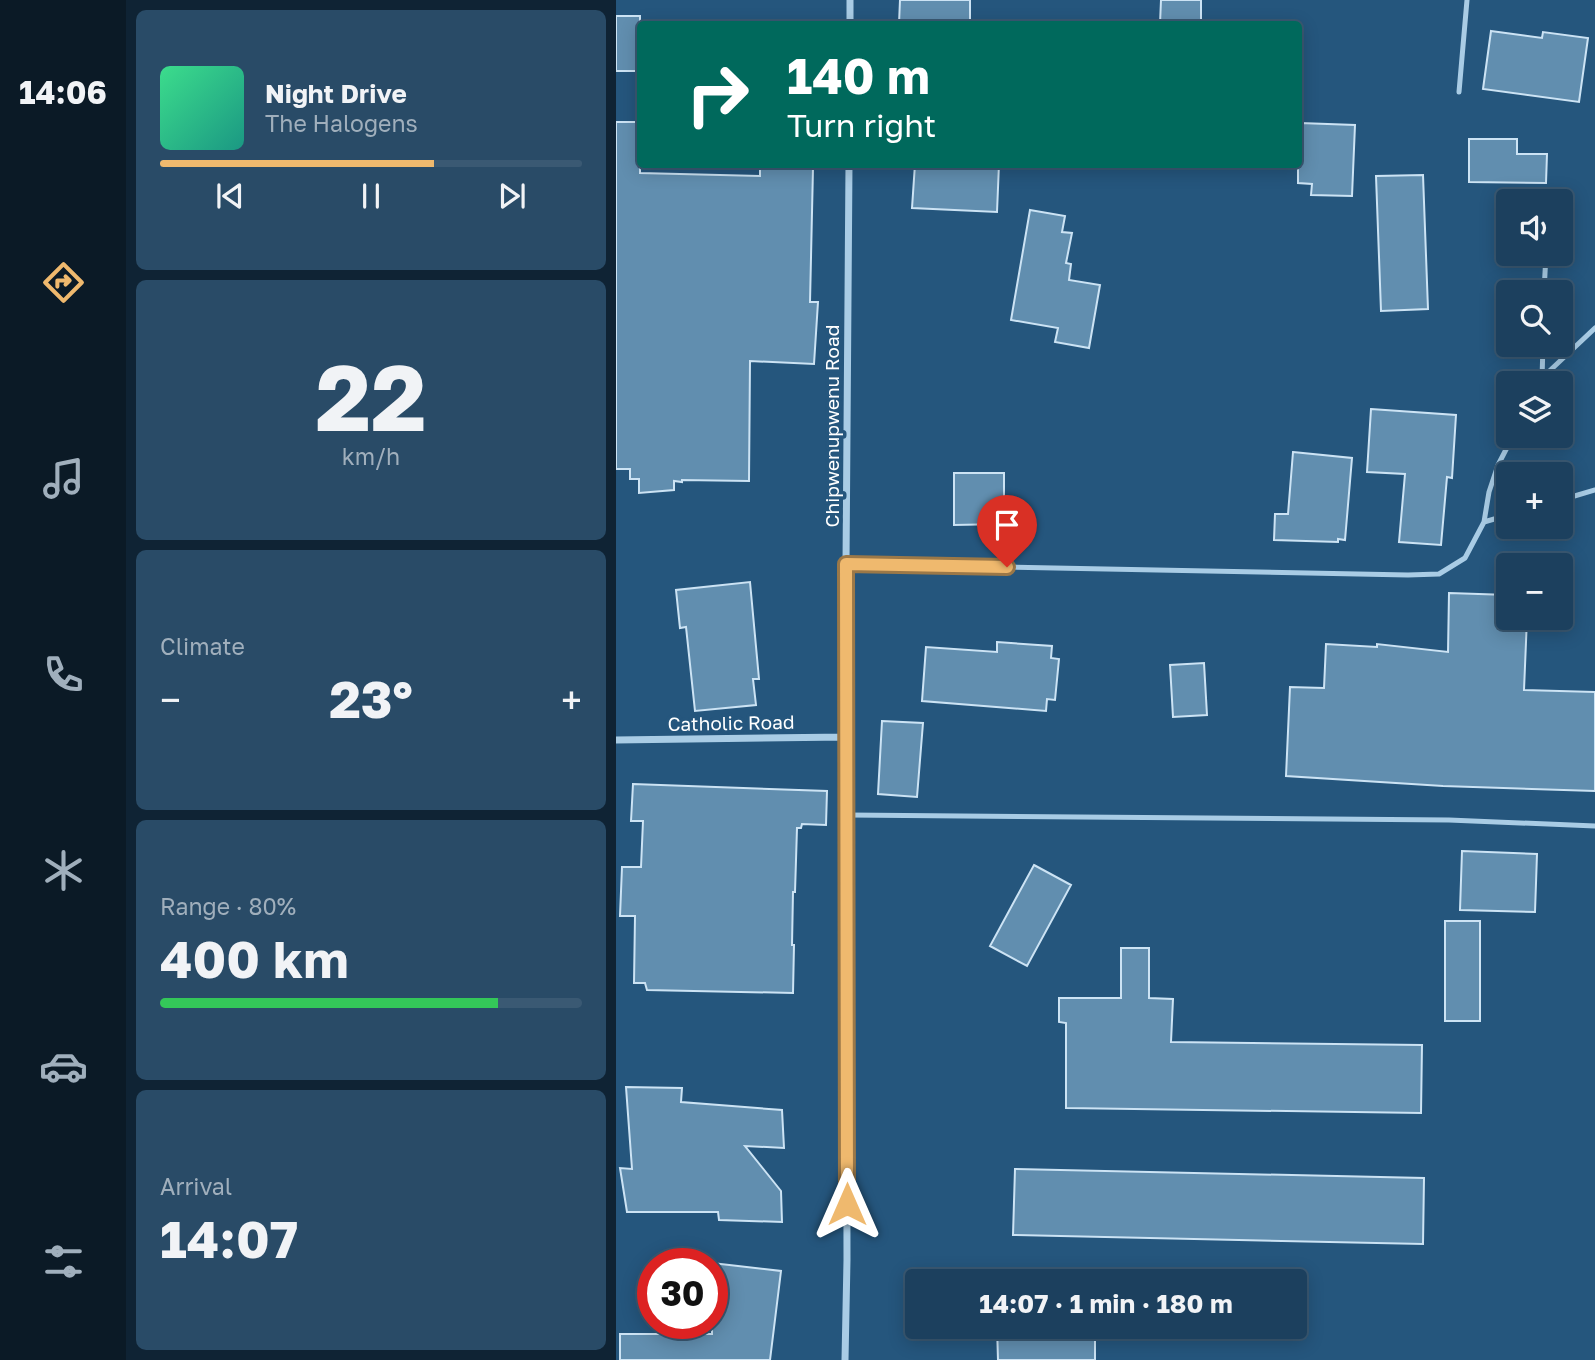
<!DOCTYPE html>
<html lang="en">
<head>
<meta charset="utf-8">
<style>
  :root { --surface:#1c405e; --page:#294b67; --text:#f1f3f6; --muted:#a0afbc; --line:#3a5973; --accent:#efb96e }
  body { margin:0; font-family:"Golos Text",sans-serif; background:var(--page); color:var(--text); height:100vh; display:flex; flex-direction:column; font-size:26px; white-space:nowrap }
  * { box-sizing:border-box; margin:0 }
  p { font-size:23px; color:var(--muted) }
  .icon { flex:none; width:38px; height:38px; fill:none; stroke:currentColor; stroke-width:2; stroke-linecap:round; stroke-linejoin:round }
  .map { position:relative; flex:1; overflow:hidden }
  .side { display:flex; flex-direction:column; gap:10px; padding:10px; background:#0f2334; width:490px }
  .side>* { flex:none }
  .hud { position:absolute; left:21px; top:21px; width:665px; height:147px; border-radius:7px; box-shadow:0 4px 18px #0003,0 0 0 2px var(--line); background:#00695c; color:#fff; overflow:hidden }
  .tools { position:absolute; left:880px; top:189px; display:grid; gap:14px }
  .tools a { display:grid; place-items:center; width:77px; height:77px; border-radius:7px; background:var(--surface); box-shadow:0 4px 18px #0003,0 0 0 2px var(--line); font-size:35px }
  .speed { position:absolute; left:21px; top:1248px; display:flex; gap:14px; font-size:35px; font-weight:700; text-align:center }
  .speed>* { display:grid; place-content:center; width:91px; height:91px; border-radius:50%; background:var(--surface); box-shadow:0 4px 18px #0003,0 0 0 2px var(--line); line-height:1 }
  .speed .limit { border:10px solid #d22; background:#fff; color:#111 }
  .pin { position:absolute; display:grid; place-items:center; width:60px; height:60px; color:#fff; margin:-72px -30px; border-radius:50% 50% 50% 0; rotate:-45deg; box-shadow:0 0 7px #0007 }
  .pin .icon { rotate:45deg }
  .me { position:absolute; width:77px; margin:-38px; rotate:0deg; stroke-linejoin:round; filter:drop-shadow(0 0 5px #0008) }
  .turn { display:flex; align-items:center; gap:24px; height:147px; padding:0 35px; font-size:32px }
  .turn .icon { width:91px; height:91px; stroke-width:2.5 }
  .turn b { display:block; font-size:49px; line-height:60px }
  .big { font-size:52px; font-weight:700; line-height:1.1 }
  .side .widget { flex:1; display:flex; flex-direction:column; justify-content:center; gap:10px; min-width:0; padding:0 24px; border-radius:10px; background:var(--page) }
  .side .dial { align-items:center; gap:0 }
  .dial b { font-size:91px; line-height:1 }
  .song { display:flex; align-items:center; gap:21px }
  .cover { width:84px; height:84px; border-radius:10px; background:linear-gradient(135deg,hsl(150 70% 55%),hsl(170 70% 35%)) }
  .played { height:7px; border-radius:4px; background:linear-gradient(90deg,var(--accent) 65%,var(--line) 65%) }
  .keys { display:flex; justify-content:space-around; direction:ltr }
  .heat { display:flex; justify-content:space-between; align-items:center; font-size:38px; direction:ltr }
  .charge { height:10px; border-radius:5px; background:linear-gradient(90deg,#34c759 80%,var(--line) 0) }
  .trip { position:absolute; left:289px; top:1269px; width:402px; height:70px; border-radius:7px; background:var(--surface); box-shadow:0 4px 18px #0003,0 0 0 2px var(--line); font-weight:700; line-height:70px; text-align:center }
  main { display:flex; flex:1; min-height:0 }
  .dock { display:flex; flex-direction:column; width:126px; justify-content:space-around; align-items:center; background:#0b1a26; color:var(--muted) }
  .dock .icon { width:49px; height:49px }
  .dock .selected { color:var(--accent) }
  .dock b { font-size:32px; color:var(--text) }
  .map>svg:first-child { display:block }
</style>
</head>
<body>
<main>
<nav class="dock">
<b>14:06</b>
<svg class="icon selected" aria-label="directions" viewBox="0 0 24 24"><path d="M12 3l9 9-9 9-9-9zM9 14v-3h6M13 9l2 2-2 2"/></svg>
<svg class="icon" aria-label="music" viewBox="0 0 24 24"><path d="M9 18V5l10-2v13"/><circle cx="6" cy="18" r="3"/><circle cx="16" cy="16" r="3"/></svg>
<svg class="icon" aria-label="phone" viewBox="0 0 24 24"><path d="M5 4h4l2 5-3 2q2 4 5 5l2-3 5 2v4C11 20 4 13 5 4z"/></svg>
<svg class="icon" aria-label="climate" viewBox="0 0 24 24"><path d="M12 3v18M4 7l16 10M4 17L20 7"/></svg>
<svg class="icon" aria-label="car" viewBox="0 0 24 24"><path d="M5 17H2v-5l4-1 3-4h7l3 4 3 1v5h-3M9 17h6M6 11h13"/><circle cx="7" cy="17" r="2"/><circle cx="17" cy="17" r="2"/></svg>
<svg class="icon" aria-label="filters" viewBox="0 0 24 24"><path d="M4 7h16M4 17h16"/><circle cx="9" cy="7" r="2"/><circle cx="15" cy="17" r="2"/></svg>
</nav>
<section class="side">
<div class="widget">
<div class="song"><i class="cover"></i><div><b>Night Drive</b><p>The Halogens</p></div></div>
<div class="played"></div>
<div class="keys"><svg class="icon" aria-label="previous" viewBox="0 0 24 24"><path d="M18 5L8 12l10 7zM5 5v14"/></svg><svg class="icon" aria-label="pause" viewBox="0 0 24 24"><path d="M8 5v14M16 5v14"/></svg><svg class="icon" aria-label="next" viewBox="0 0 24 24"><path d="M6 5l10 7-10 7zM19 5v14"/></svg></div>
</div>
<div class="widget dial"><b>22</b><p>km/h</p></div>
<div class="widget"><p>Climate</p>
<div class="heat"><a>−</a><b class="big">23°</b><a>+</a></div>
</div>
<div class="widget"><p>Range · 80%</p><b class="big">400 km</b><div class="charge"></div></div>
<div class="widget"><p>Arrival</p><b class="big">14:07</b></div>
</section>
<div class="map">
<svg width="979" height="1360" viewBox="0 0 979 1360">
  <rect width="100%" height="100%" fill="#25567d"/>
  <path fill="#618eaf" stroke="#cce3f4" stroke-width="2" d="M 284,0 L 354,0 L 354,24 L 283,24 Z
    M 545,0 L 585,0 L 585,24 L 544,24 Z
    M 0,16 L 24,16 L 24,71 L 0,71 Z
    M 875,31 L 926,38 L 927,32 L 972,38 L 963,102 L 867,89 Z
    M 0,122 L 24,122 L 24,173 L 144,176 L 144,167 L 197,168 L 194,302 L 202,302 L 198,364 L 134,361 L 133,481 L 66,480 L 66,482 L 58,481 L 58,490 L 23,493 L 23,479 L 14,479 L 14,469 L 0,469 Z
    M 684,123 L 739,125 L 736,196 L 695,195 L 696,184 L 682,183 L 682,135 L 684,135 Z
    M 853,139 L 901,139 L 901,154 L 931,154 L 930,183 L 853,182 Z
    M 299,164 L 383,164 L 381,212 L 296,208 Z
    M 807,175 L 812,309 L 765,311 L 760,176 Z
    M 414,210 L 449,216 L 446,232 L 456,233 L 450,263 L 455,264 L 453,280 L 484,285 L 473,348 L 439,342 L 442,328 L 395,320 Z
    M 755,409 L 840,415 L 836,478 L 831,477 L 825,545 L 783,542 L 789,474 L 751,472 Z
    M 677,452 L 736,458 L 729,540 L 722,539 L 722,542 L 658,540 L 659,514 L 672,514 Z
    M 338,473 L 388,473 L 388,524 L 338,525 Z
    M 134,582 L 143,679 L 137,679 L 140,705 L 79,711 L 70,627 L 64,628 L 60,590 Z
    M 833,593 L 892,595 L 892,618 L 911,618 L 908,690 L 979,692 L 979,791 L 827,786 L 670,776 L 674,687 L 708,688 L 710,644 L 761,647 L 761,644 L 832,652 Z
    M 381,642 L 436,646 L 435,658 L 443,659 L 439,700 L 431,699 L 430,711 L 306,701 L 310,647 L 381,652 Z
    M 588,663 L 591,715 L 557,717 L 554,665 Z
    M 266,721 L 307,723 L 301,797 L 262,794 Z
    M 17,784 L 211,791 L 210,825 L 186,824 L 185,828 L 181,828 L 179,892 L 177,892 L 176,945 L 178,945 L 177,993 L 31,990 L 29,983 L 18,983 L 19,916 L 4,916 L 6,867 L 25,867 L 27,821 L 15,821 Z
    M 846,851 L 921,854 L 919,912 L 844,910 Z
    M 418,865 L 455,885 L 411,966 L 374,946 Z
    M 829,921 L 864,921 L 864,1021 L 829,1021 Z
    M 505,948 L 533,948 L 533,998 L 557,999 L 555,1042 L 806,1045 L 805,1113 L 450,1108 L 450,1023 L 443,1022 L 443,998 L 505,998 Z
    M 10,1087 L 66,1088 L 65,1102 L 166,1110 L 168,1148 L 129,1146 L 165,1191 L 166,1222 L 103,1220 L 102,1212 L 11,1212 L 4,1168 L 16,1169 Z
    M 399,1169 L 808,1178 L 807,1244 L 397,1235 Z
    M 96,1263 L 165,1271 L 154,1360 L 4,1360 L 4,1334 L 96,1334 Z
    M 381,1326 L 479,1326 L 479,1360 L 382,1360 Z"/>
  <g fill="none" stroke-linecap="round" stroke-linejoin="round">
    <path stroke="#a9cce5" stroke-width="5" d="M 843,92 L 851,0
      M 928,292 L 930,254
      M 926,378 L 927,345
      M 923,383 L 926,378 L 979,328
      M 945,500 L 979,490
      M 868,522 L 892,515
      M 230,564 L 792,575 L 823,574 L 849,558 L 868,522 L 873,492 L 882,465 L 897,436
      M 232,815 L 833,820 L 979,826"/>
    <path stroke="#a9cce5" stroke-width="7" d="M 234,24 L 234,0
      M 0,740 L 230,737
      M 229,1360 L 231,1260 L 230,564 L 233,164"/>
  </g>
  <g fill="none" stroke-linecap="round" stroke-linejoin="round">
    <defs>
      <path id="route" d="M 231,1204 L 230,564 L 391,567"/>
    </defs>
    <use href="#route" stroke="#9b7848" stroke-width="18"/>
    <use href="#route" stroke="#efb96e" stroke-width="12"/>
  </g>
  <g text-anchor="middle" stroke-width="7" stroke-linejoin="round" paint-order="stroke">
    <g font-size="19" fill="#fff" stroke="#25567d">
      <text transform="translate(216 426) rotate(-90)" y="7">Chipwenupwenu Road</text>
      <text transform="translate(115 723) rotate(-1)" y="7">Catholic Road</text>
    </g>
  </g>
</svg>
<div class="tools">
<a><svg class="icon" aria-label="sound" viewBox="0 0 24 24"><path d="M4 9h4l5-4v14l-5-4H4zM17 9q2 3 0 6"/></svg></a>
<a><svg class="icon" aria-label="search" viewBox="0 0 24 24"><circle cx="10" cy="10" r="6"/><path d="M15 15l6 6"/></svg></a>
<a><svg class="icon" aria-label="layers" viewBox="0 0 24 24"><path d="M12 4l9 5-9 5-9-5zM3 14l9 5 9-5"/></svg></a>
<a>+</a>
<a>−</a>
</div>
<div class="speed"><div class="limit">30</div></div>
<div class="pin" style="left:391px;top:567px;background:#d93025"><svg class="icon" aria-label="arrive" viewBox="0 0 24 24"><path d="M6 21V4h12l-3 4 3 4H6"/></svg></div>
<svg class="me" style="left:231px;top:1204px" viewBox="-20 -20 40 40"><path d="M0-17L14 15 0 8-14 15z" fill="#efb96e" stroke="#fff" stroke-width="4"/></svg>
<div class="trip">14:07 · 1 min · 180 m</div>
<div class="hud">
<div class="turn"><svg class="icon" aria-label="right" viewBox="0 0 24 24"><path d="M7 20v-9h11M14 6l5 5-5 5"/></svg><div><b>140 m</b>Turn right</div></div>
</div>
</div>
</main>
</body>
</html>
